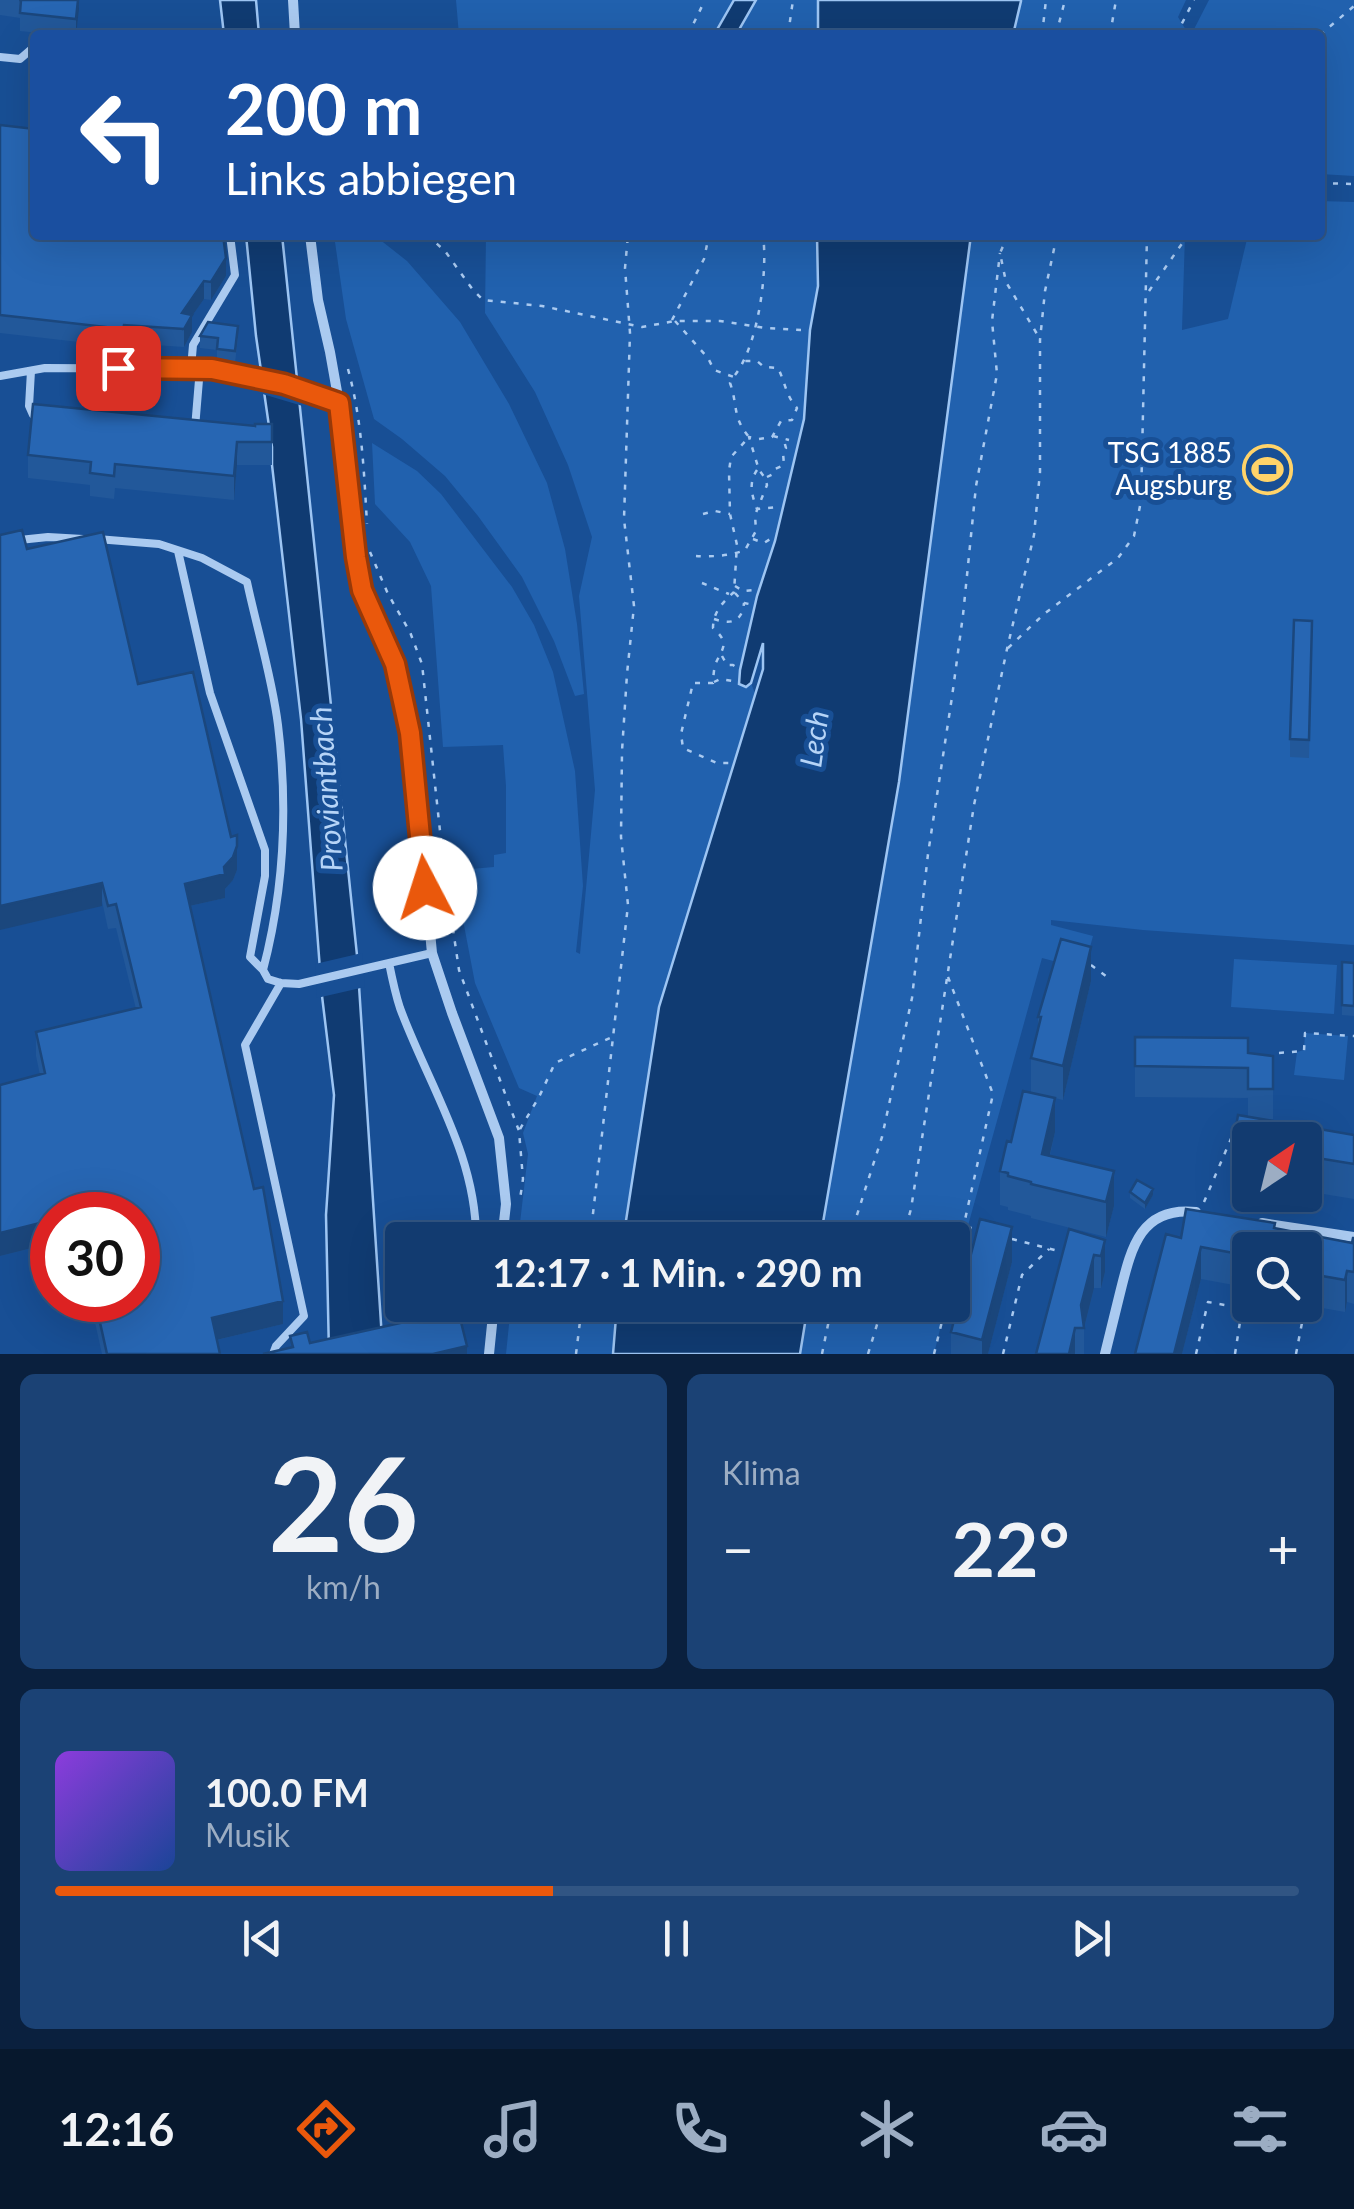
<!DOCTYPE html>
<html lang="de">
<head>
<meta charset="utf-8">
<style>
  :root { --surface:#123b70; --page:#1b4275; --text:#f1f3f6; --muted:#9cadc3; --line:#315583; --accent:#ea580c }
  body { margin:0; font-family:Lato,sans-serif; background:var(--page); color:var(--text); height:100vh; display:flex; flex-direction:column; font-size:38px; white-space:nowrap }
  * { box-sizing:border-box; margin:0 }
  p { font-size:32px; color:var(--muted) }
  .icon { flex:none; width:55px; height:55px; fill:none; stroke:currentColor; stroke-width:2; stroke-linecap:round; stroke-linejoin:round }
  .map { position:relative; height:1354px; overflow:hidden }
  .sheet { display:flex; flex-direction:column; gap:20px; padding:20px; background:#0a203e; flex:1 }
  .sheet>* { flex:none }
  .hud { position:absolute; left:30px; top:30px; width:1295px; height:210px; border-radius:10px; box-shadow:0 10px 40px #0002,0 0 0 2px var(--line); background:#1a4fa0; color:#fff; overflow:hidden }
  .needle { width:65px; rotate:35deg }
  .tools { position:absolute; left:1232px; top:1122px; display:grid; gap:20px }
  .tools a { display:grid; place-items:center; width:90px; height:90px; border-radius:10px; background:var(--surface); box-shadow:0 10px 40px #0002,0 0 0 2px var(--line); font-size:50px }
  .speed { position:absolute; left:30px; top:1192px; display:flex; gap:20px; font-size:50px; font-weight:700; text-align:center }
  .speed>* { display:grid; place-content:center; width:130px; height:130px; border-radius:50%; background:var(--surface); box-shadow:0 10px 40px #0002,0 0 0 2px var(--line); line-height:1 }
  .speed .limit { border:15px solid #d22; background:#fff; color:#111 }
  .pin { position:absolute; display:grid; place-items:center; width:85px; height:85px; color:#fff; margin:-42px; border-radius:20px; box-shadow:0 5px 15px #0006 }
  .me { position:absolute; width:110px; margin:-55px; rotate:355deg; stroke-linejoin:round; filter:drop-shadow(0 0 8px #0008) }
  .turn { display:flex; align-items:center; gap:35px; height:210px; padding:0 30px; font-size:45px }
  .turn .icon { width:130px; height:130px; stroke-width:2.5 }
  .turn b { display:block; font-size:70px; line-height:85px }
  .big { font-size:75px; font-weight:700; line-height:1.1 }
  .sheet .widget { flex:1; display:flex; flex-direction:column; justify-content:center; gap:15px; min-width:0; padding:0 35px; border-radius:15px; background:var(--page) }
  .sheet .dial { align-items:center; gap:0 }
  .dial b { font-size:130px; line-height:1 }
  .song { display:flex; align-items:center; gap:30px }
  .cover { width:120px; height:120px; border-radius:15px; background:linear-gradient(135deg,hsl(270 70% 55%),hsl(220 70% 35%)) }
  .played { height:10px; border-radius:5px; background:linear-gradient(90deg,var(--accent) 40%,var(--line) 40%) }
  .keys { display:flex; justify-content:space-around; direction:ltr }
  .heat { display:flex; justify-content:space-between; align-items:center; font-size:55px; direction:ltr }
  .sheet .tiles { flex:1; display:grid; gap:20px; grid-template-columns:1fr 1fr }
  .widget:last-child { grid-column:span 2 }
  .trip { position:absolute; left:385px; top:1222px; width:585px; height:100px; border-radius:10px; background:var(--surface); box-shadow:0 10px 40px #0002,0 0 0 2px var(--line); font-weight:700; line-height:100px; text-align:center }
  .dock { display:flex; height:160px; justify-content:space-around; align-items:center; background:#07182d; color:var(--muted) }
  .dock .icon { width:70px; height:70px }
  .dock .active { color:var(--accent) }
  .dock b { font-size:45px; color:var(--text) }
  .map>svg:first-child { display:block }
</style>
</head>
<body>
<div class="map">
<svg width="1354" height="1354" viewBox="0 0 1354 1354">
  <rect width="100%" height="100%" fill="#184f95"/>
  <path fill="#2161ae" d="M 456,0 L 734,0 L 714,35 L 459,35 Z
    M 756,0 L 818,0 L 818,35 L 736,35 Z
    M 1021,0 L 1186,0 L 1178,17 L 1189,35 L 1013,35 Z
    M 1209,0 L 1354,0 L 1354,176 L 1320,174 L 1320,35 L 1191,35 Z
    M 1320,201 L 1354,202 L 1354,945 L 1143,930 L 1051,920 L 1051,925 L 1093,936 L 1084,969 L 1042,958 L 953,1280 L 952,1240 L 820,1240 L 899,782 L 971,235 L 1185,235 L 1182,330 L 1228,319 L 1248,235 L 1320,235 Z
    M 334,235 L 374,235 L 407,261 L 460,322 L 509,404 L 547,483 L 565,549 L 577,624 L 584,694 L 575,696 L 554,641 L 522,577 L 478,516 L 445,476 L 402,439 L 374,419 L 346,319 Z
    M 486,235 L 817,235 L 818,286 L 810,330 L 804,419 L 775,541 L 757,596 L 746,687 L 751,683 L 756,696 L 750,708 L 659,1007 L 623,1240 L 518,1240 L 528,1154 L 523,1133 L 537,1096 L 519,1088 L 475,983 L 463,920 L 459,870 L 494,867 L 494,855 L 506,853 L 506,786 L 503,745 L 443,747 L 431,586 L 410,542 L 375,504 L 372,443 L 417,471 L 441,494 L 512,587 L 534,625 L 553,672 L 575,771 L 583,886 L 576,952 L 580,954 L 595,790 L 579,596 L 592,537 L 568,465 L 535,392 L 485,313 Z
    M 1234,959 L 1337,965 L 1334,1014 L 1231,1007 Z
    M 1305,1033 L 1348,1036 L 1344,1080 L 1294,1075 L 1297,1052 L 1304,1050 Z
    M 511,1305 L 617,1305 L 613,1354 L 506,1354 Z
    M 808,1305 L 946,1305 L 934,1354 L 800,1354 Z"/>
  <path fill="#103b72" stroke="#9dc5f3" stroke-width="2.5" d="M 220,0 L 256,0 L 259,35 L 224,35 Z
    M 734,0 L 756,0 L 736,35 L 714,35 Z
    M 818,0 L 1021,0 L 1021,1 L 1013,35 L 818,35 Z
    M 246,235 L 282,235 L 357,955 L 383,1354 L 329,1354 L 326,1215 L 334,1095 L 322,996 L 301,719 L 272,465 L 272,447 L 256,336 Z
    M 817,235 L 971,235 L 899,782 L 820,1240 L 623,1240 L 659,1007 L 763,669 L 763,643 L 751,683 L 746,687 L 739,684 L 740,670 L 757,596 L 775,541 L 804,419 L 810,330 L 818,286 Z
    M 617,1305 L 808,1305 L 800,1354 L 613,1354 Z"/>
  <path fill="#184f95" d="M 256,366 L 303,379 L 306,407 L 259,393 Z
    M 362,953 L 365,987 L 317,998 L 315,964 Z"/>
  <g fill="none" stroke-linecap="round" stroke-linejoin="round">
    <path stroke="#aacaf0" stroke-width="2.5" stroke-dasharray="5 8" stroke-linecap="butt" d="M 688,35 L 705,0
      M 788,35 L 793,0
      M 1042,35 L 1046,0
      M 1056,35 L 1065,0
      M 1110,35 L 1116,0
      M 1176,35 L 1194,0
      M 1320,35 L 1354,6
      M 1320,183 L 1354,184
      M 427,235 L 445,251 L 473,290 L 483,300 L 542,306 L 642,327 L 675,321 L 720,321 L 765,328 L 801,330
      M 1008,235 L 1000,253 L 1006,282 L 1040,339
      M 1007,241 L 1019,235
      M 1149,291 L 1188,235
      M 672,320 L 704,259 L 709,235
      M 675,321 L 708,358 L 714,370 L 734,377 L 730,383 C 738,405 732,417 749,437 L 731,457 L 729,471 L 730,514 L 737,545 L 734,592 C 723,602 713,612 713,628 C 731,644 722,648 715,665 C 714,669 713,679 713,683 L 693,683 L 681,734 L 683,748 L 717,763 L 732,763
      M 348,369 C 362,420 364,472 367,524
      M 735,375 C 758,345 768,273 763,235
      M 773,436 L 789,440
      M 757,470 C 748,483 752,496 757,509 L 778,507
      M 767,477 L 773,474 L 775,469 L 784,465 L 783,453 L 786,448 L 783,437
      M 703,514 L 715,511 L 730,514
      M 753,539 L 764,543 L 772,538
      M 370,552 L 388,594 L 410,632 L 422,664 L 444,868 L 459,970 L 519,1131 L 523,1179 L 520,1199
      M 696,556 C 710,557 731,556 745,550 L 756,531 L 755,515 L 767,485 L 765,478 L 759,470 L 749,437 L 759,439 L 772,437 L 781,421 L 792,420 L 797,408 C 786,396 785,382 778,368 L 764,367 L 757,361 L 745,361
      M 702,583 L 729,594
      M 735,586 L 743,591 L 755,590
      M 735,593 L 744,603 L 754,605
      M 714,619 C 731,625 742,622 744,603
      M 1008,648 L 1044,614 L 1118,558 L 1134,536 L 1141,501 L 1147,235
      M 722,656 L 727,665 L 733,665 L 739,669
      M 714,682 L 720,679 L 733,681
      M 1091,965 L 1106,976
      M 948,977 L 993,1094 L 952,1278
      M 1279,1053 L 1304,1051 L 1305,1033 L 1354,1036
      M 520,1129 L 539,1097 L 555,1063 L 612,1037
      M 1204,1202 L 1233,1134 L 1236,1134
      M 1012,1239 L 1062,1252
      M 590,1240 L 628,905 L 621,837 L 622,751 L 627,674 L 634,606 L 624,519 L 630,333 L 625,268 L 628,235
      M 849,1240 L 882,1137 L 912,998 L 928,854 L 952,697 L 963,615 L 976,486 L 997,374 L 992,321 L 1000,253
      M 902,1240 L 911,1209 L 974,805 L 1007,649 L 1034,535 L 1040,472 L 1040,340 L 1045,291 L 1057,235
      M 945,1240 C 957,1227 963,1225 980,1230
      M 576,1354 L 582,1305
      M 822,1354 L 832,1305
      M 868,1354 L 883,1305
      M 934,1354 L 946,1305
      M 1003,1354 L 1022,1275 L 1049,1249
      M 1196,1354 L 1208,1302 L 1303,1319
      M 1235,1354 L 1242,1309
      M 1296,1354 L 1306,1302"/>
    <path stroke="#aacaf0" stroke-width="8" d="M 0,57 L 20,59 L 35,46
      M 191,368 L 193,345 L 235,275 L 230,235
      M 31,371 L 29,406 L 33,415 L 37,415
      M 0,376 L 45,368 L 212,369 L 284,384 L 339,403
      M 195,428 L 200,368
      M 97,539 L 159,544 L 202,558 L 247,582 C 257,629 272,677 278,725 C 288,807 284,890 263,970 L 268,979 L 281,983 L 299,984 L 432,953
      M 0,542 L 48,537 L 83,539
      M 178,551 L 210,693 L 265,850 L 265,876 L 250,957 L 263,970
      M 389,963 C 392,978 395,993 400,1008 C 428,1084 477,1156 476,1240
      M 273,1354 L 276,1346 L 304,1316 L 245,1045 L 281,983"/>
    <path stroke="#aacaf0" stroke-width="10" d="M 293,0 L 295,35
      M 310,235 L 318,300 L 330,352 L 341,414 L 356,557 L 362,590 L 395,663 L 411,733 L 432,953 L 452,1013 L 499,1138 L 506,1204 L 502,1240
      M 1262,1223 L 1354,1237
      M 489,1354 L 494,1305
      M 1105,1354 C 1110,1334 1115,1313 1120,1293 C 1131,1249 1140,1206 1196,1212"/>
  </g>
  <path fill="#22589a" d="M 0,0 L 79,0 L 76,35 L 58,35 L 20,31 L 20,18 L 0,15 Z
    M 0,125 L 226,276 L 211,300 L 204,299 L 192,316 L 192,332 L 184,347 L 124,343 L 123,347 L 0,333 Z
    M 200,336 L 238,338 L 235,363 L 217,360 L 217,350 L 200,348 Z
    M 272,424 L 272,465 L 237,465 L 234,500 L 115,488 L 114,499 L 90,496 L 90,485 L 28,478 L 28,455 Z
    M 27,549 L 138,684 L 231,837 L 237,835 L 237,870 L 233,880 L 225,889 L 225,898 L 190,906 L 283,1324 L 217,1340 L 220,1354 L 102,1354 L 90,1300 L 138,1300 L 138,1215 L 52,1215 L 52,1243 L 0,1256 L 0,1085 L 40,1075 L 36,1056 L 36,1032 L 136,1009 L 116,928 L 108,929 Z
    M 1312,621 L 1309,758 L 1290,757 L 1290,739 Z
    M 1342,962 L 1354,963 L 1354,1016 L 1342,1015 Z
    M 1091,981 L 1063,1100 L 1055,1098 L 1055,1132 L 1050,1156 L 1114,1206 L 1106,1237 L 1031,1218 L 1031,1216 L 1008,1210 L 1008,1207 L 1000,1205 L 1000,1171 L 1031,1092 L 1031,1058 L 1038,1029 L 1038,1017 Z
    M 1135,1037 L 1273,1056 L 1273,1119 L 1261,1119 L 1354,1135 L 1354,1199 L 1305,1191 L 1305,1140 L 1250,1140 L 1250,1182 L 1233,1179 L 1233,1144 L 1248,1117 L 1248,1098 L 1135,1097 Z
    M 1130,1192 L 1153,1195 L 1145,1209 L 1130,1198 Z
    M 1275,1228 L 1352,1243 L 1354,1238 L 1354,1304 L 1347,1302 L 1345,1312 L 1305,1305 L 1305,1250 L 1250,1250 L 1250,1288 L 1201,1279 L 1182,1354 L 1135,1354 L 1181,1238 Z
    M 1069,1229 L 1105,1240 L 1105,1272 L 1101,1288 L 1094,1288 L 1084,1328 L 1084,1354 L 1036,1354 Z
    M 1012,1262 L 988,1354 L 951,1354 L 951,1332 Z"/>
  <path fill="#1b477d" d="M 78,0 L 79,9 L 76,35 L 76,19 Z
    M 226,258 L 226,276 L 211,300 L 211,282 Z
    M 204,281 L 204,299 L 192,316 L 192,332 L 184,347 L 184,329 L 189,320 L 182,331 L 182,313 Z
    M 237,442 L 237,465 L 234,500 L 234,476 Z
    M 237,846 L 237,870 L 233,880 L 225,889 L 225,898 L 185,907 L 185,884 L 224,867 Z
    M 102,883 L 102,906 L 0,930 L 0,906 Z
    M 1091,947 L 1091,981 L 1063,1100 L 1063,1066 Z
    M 1055,1098 L 1055,1132 L 1042,1188 L 1042,1154 Z
    M 1114,1171 L 1114,1206 L 1106,1237 L 1106,1202 Z
    M 1153,1189 L 1153,1195 L 1145,1209 L 1145,1203 Z
    M 52,1220 L 52,1243 L 0,1256 L 0,1233 Z
    M 1012,1227 L 1012,1262 L 988,1354 L 982,1354 L 982,1340 Z
    M 1105,1240 L 1105,1272 L 1101,1288 L 1101,1256 Z
    M 1201,1247 L 1201,1279 L 1182,1354 L 1174,1354 Z
    M 1094,1255 L 1094,1288 L 1084,1328 L 1081,1305 Z
    M 1347,1271 L 1347,1302 L 1345,1312 L 1345,1280 Z
    M 283,1301 L 283,1324 L 212,1341 L 212,1318 Z
    M 1075,1328 L 1075,1354 L 1069,1354 Z
    M 467,1346 L 467,1354 L 433,1354 Z"/>
  <path fill="#2766b3" stroke="#1b477d" stroke-width="2.5" d="M 19,0 L 78,0 L 76,19 L 20,13 L 21,0 Z
    M 0,125 L 35,129 L 35,235 L 223,235 L 226,258 L 211,282 L 204,281 L 182,313 L 192,315 L 184,329 L 124,325 L 123,329 L 0,315 Z
    M 208,322 L 238,326 L 235,351 L 217,349 L 218,338 L 200,336 Z
    M 33,404 L 255,426 L 255,424 L 272,424 L 272,442 L 237,442 L 234,476 L 115,464 L 114,476 L 90,473 L 91,462 L 28,455 Z
    M 22,530 L 27,549 L 103,532 L 138,684 L 193,672 L 231,837 L 237,835 L 237,846 L 233,857 L 224,867 L 225,874 L 185,884 L 254,1189 L 263,1187 L 283,1301 L 212,1318 L 220,1354 L 107,1354 L 95,1300 L 138,1300 L 138,1215 L 52,1215 L 52,1220 L 0,1233 L 0,1085 L 45,1073 L 36,1032 L 141,1007 L 116,904 L 108,906 L 102,883 L 0,906 L 0,535 Z
    M 1294,620 L 1312,621 L 1309,740 L 1290,739 Z
    M 1061,939 L 1091,947 L 1063,1066 L 1031,1058 L 1041,1017 L 1038,1017 Z
    M 1342,962 L 1354,963 L 1354,1006 L 1342,1005 Z
    M 1135,1037 L 1248,1038 L 1248,1053 L 1273,1056 L 1273,1089 L 1248,1089 L 1248,1068 L 1135,1066 Z
    M 1023,1091 L 1055,1098 L 1042,1154 L 1114,1171 L 1106,1202 L 1031,1184 L 1031,1182 L 1008,1176 L 1008,1173 L 1000,1171 L 1007,1141 L 1011,1142 Z
    M 1238,1115 L 1354,1135 L 1354,1164 L 1305,1156 L 1305,1140 L 1250,1140 L 1250,1147 L 1233,1144 Z
    M 1137,1180 L 1153,1189 L 1145,1203 L 1130,1192 Z
    M 1186,1209 L 1275,1223 L 1274,1228 L 1352,1243 L 1353,1238 L 1354,1238 L 1354,1272 L 1347,1271 L 1345,1280 L 1305,1273 L 1305,1250 L 1250,1250 L 1250,1256 L 1201,1247 L 1174,1354 L 1135,1354 L 1166,1234 L 1181,1238 Z
    M 980,1219 L 1012,1227 L 982,1340 L 951,1332 Z
    M 1069,1229 L 1105,1240 L 1101,1256 L 1094,1255 L 1081,1305 L 1084,1328 L 1075,1328 L 1069,1354 L 1036,1354 Z
    M 423,1306 L 425,1317 L 458,1310 L 467,1346 L 433,1354 L 263,1354 L 293,1347 L 290,1336 L 307,1332 L 310,1343 L 409,1321 L 406,1310 Z"/>
  <g fill="none" stroke-linecap="round" stroke-linejoin="round">
    <defs>
      <path id="route" d="M 118,368 L 212,369 L 284,384 L 339,403 L 356,557 L 362,590 L 395,664 L 410,733 L 425,888"/>
    </defs>
    <use href="#route" stroke="#983908" stroke-width="25"/>
    <use href="#route" stroke="#ea580c" stroke-width="18"/>
  </g>
  <defs>
    <symbol id="stadium-ring" viewBox="-11 -11 22 22"><circle r="9.5" fill="#184f95" stroke="#ffd369" stroke-width="1.5"/><path d="M0-5a6.5 5 0 1 0 0 10a6.5 5 0 1 0 0-10ZM-3.5-1.8h7v3.6h-7Z" fill="#ffd369"/></symbol>
  </defs>
  <g fill-rule="evenodd">
    <use href="#stadium-ring" x="1240" y="442" width="55" height="55"/>
  </g>
  <g text-anchor="middle" stroke-width="10" stroke-linejoin="round" paint-order="stroke">
    <g font-size="28" fill="#fff" stroke="#184f95" text-anchor="end">
      <text x="1232" y="463">TSG 1885<tspan x="1232" dy="32">Augsburg</tspan></text>
    </g>
    <g font-size="30" font-style="italic" fill="#b6d4f7" stroke="#184f95">
      <text transform="translate(815 739) rotate(-82)" y="10">Lech</text>
      <text transform="translate(327 789) rotate(-94)" y="10">Proviantbach</text>
    </g>
  </g>
</svg>
<div class="tools">
<a><svg class="needle" viewBox="-14 -14 28 28"><path d="M0-13l5 13h-10z" fill="#e53935"/><path d="M0 13l5-13h-10z" fill="#9cadc3"/></svg></a>
<a><svg class="icon" aria-label="search" viewBox="0 0 24 24"><circle cx="10" cy="10" r="6"/><path d="M15 15l6 6"/></svg></a>
</div>
<div class="speed"><div class="limit">30</div></div>
<div class="pin" style="left:118px;top:368px;background:#d93025"><svg class="icon" aria-label="arrive" viewBox="0 0 24 24"><path d="M6 21V4h12l-3 4 3 4H6"/></svg></div>
<svg class="me" style="left:425px;top:888px" viewBox="-20 -20 40 40"><circle r="19" fill="#fff"/><path d="M0-13L10 11 0 6-10 11z" fill="#ea580c"/></svg>
<div class="trip">12:17 · 1 Min. · 290 m</div>
<div class="hud">
<div class="turn"><svg class="icon" aria-label="left" viewBox="0 0 24 24"><path d="M17 20v-9H6M10 6l-5 5 5 5"/></svg><div><b>200 m</b>Links abbiegen</div></div>
</div>
</div>
<section class="sheet">
<div class="tiles">
<div class="widget dial"><b>26</b><p>km/h</p></div>
<div class="widget"><p>Klima</p>
<div class="heat"><a>−</a><b class="big">22°</b><a>+</a></div>
</div>
<div class="widget">
<div class="song"><i class="cover"></i><div><b>100.0 FM</b><p>Musik</p></div></div>
<div class="played"></div>
<div class="keys"><svg class="icon" aria-label="previous" viewBox="0 0 24 24"><path d="M18 5L8 12l10 7zM5 5v14"/></svg><svg class="icon" aria-label="pause" viewBox="0 0 24 24"><path d="M8 5v14M16 5v14"/></svg><svg class="icon" aria-label="next" viewBox="0 0 24 24"><path d="M6 5l10 7-10 7zM19 5v14"/></svg></div>
</div>
</div>
</section>
<nav class="dock">
<b>12:16</b>
<svg class="icon active" aria-label="directions" viewBox="0 0 24 24"><path d="M12 3l9 9-9 9-9-9zM9 14v-3h6M13 9l2 2-2 2"/></svg>
<svg class="icon" aria-label="music" viewBox="0 0 24 24"><path d="M9 18V5l10-2v13"/><circle cx="6" cy="18" r="3"/><circle cx="16" cy="16" r="3"/></svg>
<svg class="icon" aria-label="phone" viewBox="0 0 24 24"><path d="M5 4h4l2 5-3 2q2 4 5 5l2-3 5 2v4C11 20 4 13 5 4z"/></svg>
<svg class="icon" aria-label="climate" viewBox="0 0 24 24"><path d="M12 3v18M4 7l16 10M4 17L20 7"/></svg>
<svg class="icon" aria-label="car" viewBox="0 0 24 24"><path d="M5 17H2v-5l4-1 3-4h7l3 4 3 1v5h-3M9 17h6M6 11h13"/><circle cx="7" cy="17" r="2"/><circle cx="17" cy="17" r="2"/></svg>
<svg class="icon" aria-label="filters" viewBox="0 0 24 24"><path d="M4 7h16M4 17h16"/><circle cx="9" cy="7" r="2"/><circle cx="15" cy="17" r="2"/></svg>
</nav>
</body>
</html>
